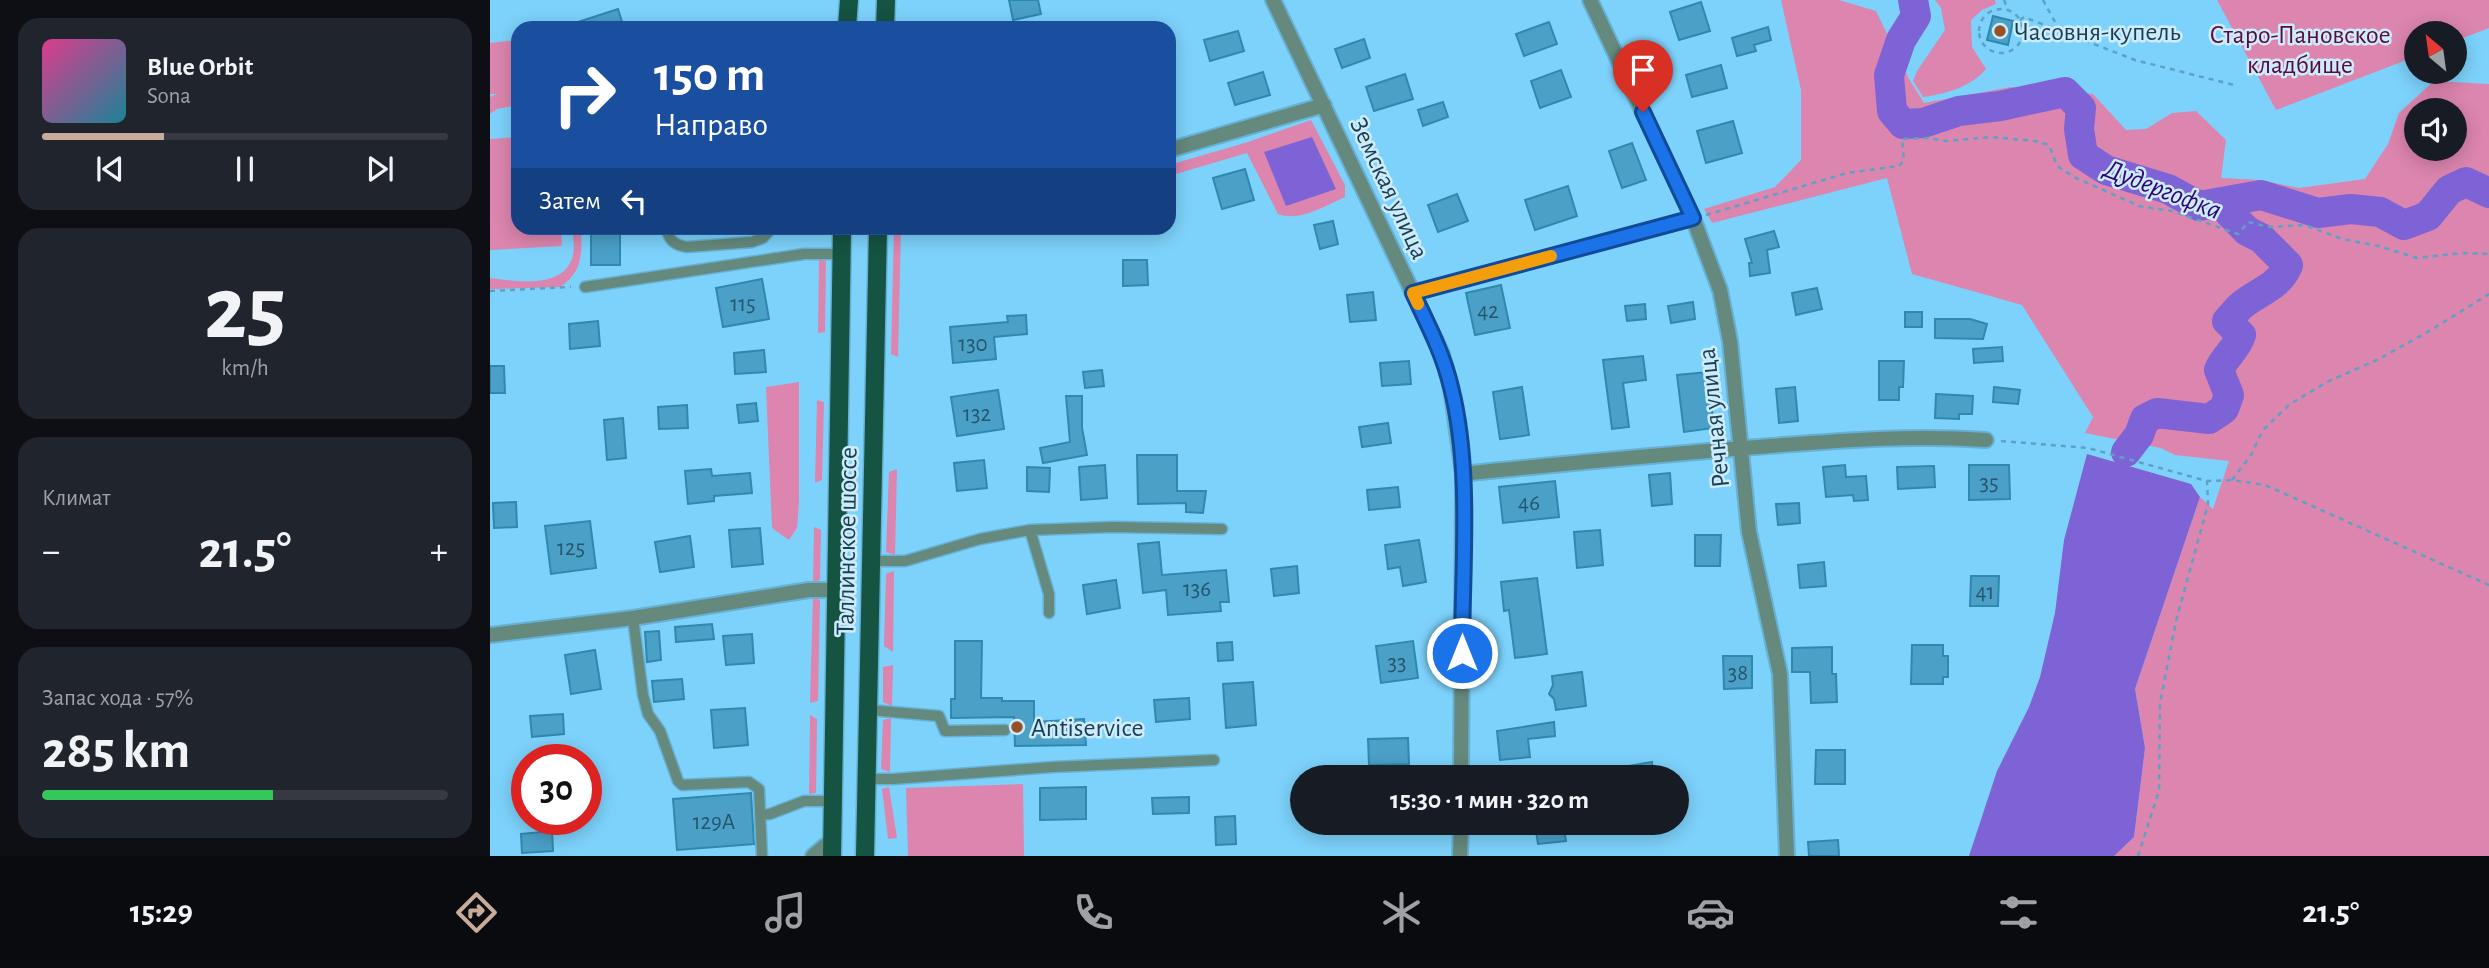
<!DOCTYPE html>
<html lang="ru">
<head>
<meta charset="utf-8">
<style>
  :root { --surface:#171b24; --page:#20242c; --text:#f1f3f6; --muted:#9ea1a6; --line:#363941; --accent:#c8ab98 }
  body { margin:0; font-family:"Alegreya Sans",sans-serif; background:var(--page); color:var(--text); height:100vh; display:flex; flex-direction:column; font-size:26px; white-space:nowrap }
  * { box-sizing:border-box; margin:0 }
  p { font-size:23px; color:var(--muted) }
  .icon { flex:none; width:38px; height:38px; fill:none; stroke:currentColor; stroke-width:2; stroke-linecap:round; stroke-linejoin:round }
  .map { position:relative; flex:1; overflow:hidden }
  .drawer { display:flex; flex-direction:column; gap:18px; padding:18px; background:#0d0f14; width:490px }
  .drawer>* { flex:none }
  .top-card { position:absolute; left:21px; top:21px; width:665px; height:214px; border-radius:21px; box-shadow:0 4px 18px #0003; background:#1a4fa0; color:#fff; overflow:hidden }
  .needle { width:46px; rotate:331deg }
  .fabs { position:absolute; left:1914px; top:21px; display:grid; gap:14px }
  .fabs a { display:grid; place-items:center; width:63px; height:63px; border-radius:50%; background:var(--surface); box-shadow:0 4px 18px #0003; font-size:35px }
  .speed { position:absolute; left:21px; top:744px; display:flex; gap:14px; font-size:35px; font-weight:700; text-align:center }
  .speed>* { display:grid; place-content:center; width:91px; height:91px; border-radius:50%; background:var(--surface); box-shadow:0 4px 18px #0003; line-height:1 }
  .speed .limit { border:10px solid #d22; background:#fff; color:#111 }
  .pin { position:absolute; display:grid; place-items:center; width:60px; height:60px; color:#fff; margin:-72px -30px; border-radius:50% 50% 50% 0; rotate:-45deg; box-shadow:0 0 7px #0007 }
  .pin .icon { rotate:45deg }
  .me { position:absolute; width:77px; margin:-38px; rotate:0deg; stroke-linejoin:round; filter:drop-shadow(0 0 5px #0008) }
  .turn { display:flex; align-items:center; gap:24px; height:147px; padding:0 28px; font-size:32px }
  .turn .icon { width:91px; height:91px; stroke-width:2.5 }
  .turn b { display:block; font-size:49px; line-height:60px }
  .then { display:flex; align-items:center; height:66px; padding:0 28px; background:#0003; gap:14px; font-size:26px }
  .big { font-size:52px; font-weight:700; line-height:1.1 }
  .drawer .tile { flex:1; display:flex; flex-direction:column; justify-content:center; gap:10px; min-width:0; padding:0 24px; border-radius:21px; background:var(--page) }
  .drawer .dial { align-items:center; gap:0 }
  .dial b { font-size:91px; line-height:1 }
  .song { display:flex; align-items:center; gap:21px }
  .cover { width:84px; height:84px; border-radius:10px; background:linear-gradient(135deg,hsl(330 70% 55%),hsl(190 70% 35%)) }
  .played { height:7px; border-radius:4px; background:linear-gradient(90deg,var(--accent) 30%,var(--line) 30%) }
  .keys { display:flex; justify-content:space-around; direction:ltr }
  .heat { display:flex; justify-content:space-between; align-items:center; font-size:38px; direction:ltr }
  .charge { height:10px; border-radius:5px; background:linear-gradient(90deg,#34c759 57%,var(--line) 0) }
  .trip { position:absolute; left:800px; top:765px; width:399px; height:70px; border-radius:35px; background:var(--surface); box-shadow:0 4px 18px #0003; font-weight:700; line-height:70px; text-align:center }
  .tab-bar { display:flex; height:112px; justify-content:space-around; align-items:center; background:#090b0e; color:var(--muted) }
  .tab-bar .icon { width:49px; height:49px }
  .tab-bar .on { color:var(--accent) }
  .tab-bar b { font-size:32px; color:var(--text) }
  main { display:flex; flex:1; min-height:0 }
  .map>svg:first-child { display:block }
</style>
</head>
<body>
<main>
<section class="drawer">
<div class="tile">
<div class="song"><i class="cover"></i><div><b>Blue Orbit</b><p>Sona</p></div></div>
<div class="played"></div>
<div class="keys"><svg class="icon" aria-label="previous" viewBox="0 0 24 24"><path d="M18 5L8 12l10 7zM5 5v14"/></svg><svg class="icon" aria-label="pause" viewBox="0 0 24 24"><path d="M8 5v14M16 5v14"/></svg><svg class="icon" aria-label="next" viewBox="0 0 24 24"><path d="M6 5l10 7-10 7zM19 5v14"/></svg></div>
</div>
<div class="tile dial"><b>25</b><p>km/h</p></div>
<div class="tile"><p>Климат</p>
<div class="heat"><a>−</a><b class="big">21.5°</b><a>+</a></div>
</div>
<div class="tile"><p>Запас хода · 57%</p><b class="big">285 km</b><div class="charge"></div></div>
</section>
<div class="map">
<svg width="1999" height="856" viewBox="0 0 1999 856">
  <rect width="100%" height="100%" fill="#7dd2fb"/>
  <path fill="#dc85ae" fill-rule="evenodd" d="M 1291,0 L 1349,0 L 1386,11 L 1419,79 L 1434,103 L 1521,87 L 1603,94 L 1636,130 L 1656,129 L 1682,113 L 1706,111 L 1736,140 L 1731,178 L 1770,180 L 1809,188 L 1875,179 L 1898,144 L 1909,113 L 1944,81 L 1999,84 L 1999,856 L 1624,856 L 1644,837 L 1655,748 L 1645,689 L 1710,497 L 1723,509 L 1739,461 L 1685,455 L 1671,448 L 1595,433 L 1603,417 L 1532,305 L 1422,274 L 1397,178 L 1222,223 L 1214,209 L 1285,187 L 1311,160 L 1311,90 ZM 1927,110 L 1965,110 L 1965,149 L 1927,149 Z
    M 1445,0 L 1505,0 L 1506,4 L 1492,10 L 1481,20 L 1482,47 L 1496,69 C 1481,87 1455,94 1433,97 L 1423,81 L 1427,71 L 1455,30 L 1451,8 Z
    M 1727,0 L 1999,0 L 1999,28 L 1965,41 L 1965,33 L 1927,33 L 1927,56 L 1786,110 Z
    M 28,40 L 28,105 L 7,109 L 0,114 L 0,97 L 7,94 L 0,94 L 0,43 Z
    M 821,120 L 855,185 L 855,197 C 835,206 810,222 788,214 L 757,153 L 679,176 L 679,165 L 758,142 Z
    M 28,137 L 28,228 L 71,228 L 72,246 L 0,250 L 0,139 Z
    M 82,228 L 91,228 C 92,253 93,272 70,287 L 0,289 L 0,278 C 26,281 75,290 83,255 C 85,247 83,236 82,228 Z
    M 404,228 L 411,228 L 408,357 L 401,354 Z
    M 329,259 L 336,261 L 335,332 L 328,333 Z
    M 309,382 L 309,502 L 307,528 L 299,540 L 282,528 L 276,387 Z
    M 327,400 L 334,402 L 332,480 L 325,483 Z
    M 407,469 L 405,555 L 396,552 L 399,472 Z
    M 324,527 L 331,530 L 330,580 L 323,582 Z
    M 404,571 L 403,652 L 394,646 L 396,574 Z
    M 323,597 L 330,600 L 328,701 L 320,703 Z
    M 403,665 L 402,706 L 393,702 L 393,667 Z
    M 320,715 L 327,719 L 326,793 L 319,794 Z
    M 401,718 L 400,772 L 391,769 L 393,720 Z
    M 533,784 L 534,856 L 418,856 L 416,788 Z
    M 399,787 L 407,838 L 398,839 L 392,789 Z"/>
  <path fill="#7e63d6" d="M 822,137 L 846,189 L 796,206 L 774,152 Z
    M 1597,454 L 1701,484 L 1710,497 L 1645,689 L 1655,748 L 1644,837 L 1624,856 L 1479,856 L 1507,771 L 1539,707 L 1550,677 L 1565,613 L 1574,540 Z"/>
  <g fill="none" stroke-linecap="round" stroke-linejoin="round">
    <path stroke="#7e63d6" stroke-width="30" d="M 1423,0 L 1426,16 L 1411,40 L 1399,75 L 1402,111 L 1413,124 L 1433,123 L 1469,111 L 1510,106 L 1575,92 L 1591,108 L 1589,129 L 1593,155 L 1616,170 L 1678,189 L 1709,206 L 1771,195 L 1828,213 L 1861,209 L 1890,212 L 1914,225 L 1938,216 L 1959,190 L 1976,182 L 1999,193
      M 1636,452 L 1649,435 L 1655,419 L 1667,413 L 1719,419 L 1734,409 L 1739,395 L 1729,370 C 1735,356 1746,350 1751,335 L 1737,321 C 1742,316 1747,309 1752,305 C 1769,291 1789,287 1798,265 L 1771,238 L 1757,231 L 1730,203"/>
  </g>
  <path fill="#4ba0c8" stroke="#2f88ae" stroke-width="2" d="M 519,0 L 548,0 L 551,14 L 523,20 Z
    M 1211,2 L 1220,31 L 1189,40 L 1180,12 Z
    M 128,9 L 134,28 L 80,28 L 79,25 Z
    M 1503,16 L 1523,21 L 1518,45 L 1497,40 Z
    M 1059,22 L 1067,44 L 1034,56 L 1026,34 Z
    M 1278,27 L 1281,40 L 1264,45 L 1266,51 L 1247,56 L 1242,38 Z
    M 748,31 L 754,51 L 720,61 L 714,40 Z
    M 874,39 L 880,58 L 852,68 L 845,49 Z
    M 1231,65 L 1237,88 L 1202,97 L 1196,75 Z
    M 1071,70 L 1081,97 L 1050,108 L 1041,81 Z
    M 773,72 L 780,95 L 745,105 L 738,83 Z
    M 915,74 L 923,99 L 884,111 L 876,87 Z
    M 953,102 L 958,117 L 933,126 L 928,110 Z
    M 1243,121 L 1252,153 L 1216,163 L 1207,131 Z
    M 1142,143 L 1156,180 L 1132,188 L 1119,151 Z
    M 755,169 L 764,200 L 732,209 L 723,178 Z
    M 1078,186 L 1087,216 L 1045,230 L 1035,200 Z
    M 967,194 L 978,221 L 948,232 L 938,205 Z
    M 843,221 L 848,244 L 830,249 L 824,225 Z
    M 101,228 L 130,228 L 130,265 L 101,265 Z
    M 1284,231 L 1289,247 L 1277,250 L 1280,273 L 1260,276 L 1259,263 L 1262,263 L 1255,239 Z
    M 633,260 L 657,260 L 658,285 L 633,286 Z
    M 272,279 L 279,319 L 233,327 L 226,288 Z
    M 1011,285 L 1020,328 L 985,335 L 976,293 Z
    M 1327,288 L 1332,309 L 1306,315 L 1302,293 Z
    M 883,292 L 886,320 L 860,322 L 857,295 Z
    M 1203,302 L 1205,319 L 1181,323 L 1178,306 Z
    M 1155,304 L 1156,319 L 1137,321 L 1135,306 Z
    M 1415,312 L 1432,312 L 1432,327 L 1415,327 Z
    M 536,315 L 537,334 L 504,337 L 506,359 L 463,363 L 460,327 L 518,322 L 517,316 Z
    M 1445,319 L 1480,319 L 1497,324 L 1493,339 L 1445,338 Z
    M 108,321 L 110,346 L 80,349 L 79,324 Z
    M 1512,347 L 1513,361 L 1484,363 L 1483,349 Z
    M 274,350 L 276,372 L 245,374 L 244,353 Z
    M 1153,356 L 1156,380 L 1133,383 L 1139,427 L 1122,429 L 1113,360 Z
    M 919,361 L 921,384 L 892,386 L 890,363 Z
    M 1389,361 L 1414,361 L 1413,387 L 1409,387 L 1409,400 L 1389,400 Z
    M 0,366 L 14,366 L 15,393 L 0,393 Z
    M 612,370 L 614,386 L 595,388 L 593,372 Z
    M 1218,372 L 1224,428 L 1194,432 L 1187,375 Z
    M 1032,387 L 1039,435 L 1010,439 L 1003,392 Z
    M 1305,387 L 1308,421 L 1289,423 L 1286,389 Z
    M 1504,387 L 1530,390 L 1528,404 L 1503,402 Z
    M 508,390 L 514,429 L 467,436 L 461,397 Z
    M 1446,394 L 1483,396 L 1482,414 L 1469,414 L 1469,419 L 1445,418 Z
    M 576,396 L 592,396 L 592,428 L 597,455 L 553,463 L 550,448 L 580,442 Z
    M 266,403 L 268,421 L 249,423 L 247,405 Z
    M 197,405 L 198,428 L 169,429 L 168,407 Z
    M 133,418 L 136,458 L 117,460 L 114,420 Z
    M 898,423 L 901,443 L 872,447 L 869,427 Z
    M 647,455 L 687,455 L 687,491 L 716,491 L 713,513 L 696,512 L 696,503 L 648,504 Z
    M 494,460 L 497,488 L 467,491 L 464,463 Z
    M 615,465 L 617,498 L 591,500 L 589,467 Z
    M 1355,465 L 1356,477 L 1376,476 L 1378,500 L 1364,501 L 1363,495 L 1336,497 L 1333,467 Z
    M 1479,465 L 1519,465 L 1520,499 L 1479,500 Z
    M 1444,466 L 1445,487 L 1408,489 L 1407,467 Z
    M 537,467 L 560,468 L 559,492 L 537,491 Z
    M 221,469 L 222,476 L 260,473 L 262,493 L 224,496 L 224,501 L 198,504 L 195,471 Z
    M 1180,473 L 1182,504 L 1162,506 L 1159,475 Z
    M 1065,481 L 1069,517 L 1013,523 L 1009,487 Z
    M 908,487 L 910,507 L 879,510 L 877,490 Z
    M 26,502 L 27,527 L 4,528 L 3,503 Z
    M 1309,503 L 1310,523 L 1288,525 L 1286,504 Z
    M 100,521 L 106,568 L 61,574 L 55,526 Z
    M 270,528 L 273,564 L 242,567 L 239,530 Z
    M 1110,530 L 1113,565 L 1087,568 L 1084,532 Z
    M 1205,535 L 1231,535 L 1230,566 L 1205,566 Z
    M 200,536 L 204,567 L 170,572 L 165,542 Z
    M 929,540 L 936,582 L 913,586 L 910,567 L 898,569 L 895,545 Z
    M 669,542 L 672,575 L 736,570 L 739,602 L 730,602 L 731,611 L 678,615 L 676,590 L 653,593 L 648,544 Z
    M 1334,562 L 1336,586 L 1310,588 L 1308,565 Z
    M 807,566 L 809,593 L 784,596 L 781,569 Z
    M 1481,576 L 1509,576 L 1508,606 L 1480,606 Z
    M 1047,578 L 1057,654 L 1025,658 L 1019,610 L 1014,611 L 1011,582 Z
    M 626,580 L 630,608 L 597,614 L 593,585 Z
    M 222,624 L 224,639 L 186,642 L 185,627 Z
    M 169,631 L 171,660 L 157,662 L 155,632 Z
    M 262,634 L 264,663 L 236,665 L 233,636 Z
    M 465,641 L 492,641 L 491,698 L 512,698 L 512,701 L 544,701 L 544,722 L 594,719 L 596,745 L 525,746 L 524,717 L 461,718 L 461,699 L 465,699 Z
    M 923,641 L 928,678 L 891,683 L 886,646 Z
    M 742,642 L 743,660 L 728,661 L 727,643 Z
    M 1422,645 L 1453,645 L 1453,656 L 1458,656 L 1458,677 L 1453,677 L 1453,684 L 1421,684 Z
    M 1342,647 L 1342,674 L 1346,674 L 1347,702 L 1321,703 L 1320,672 L 1302,672 L 1302,648 Z
    M 105,650 L 111,689 L 81,694 L 75,655 Z
    M 1233,656 L 1262,656 L 1262,688 L 1234,689 Z
    M 1092,672 L 1096,706 L 1066,710 L 1064,699 L 1059,694 L 1063,685 L 1062,676 Z
    M 192,679 L 194,699 L 164,702 L 162,681 Z
    M 763,682 L 766,725 L 736,728 L 733,684 Z
    M 699,698 L 700,719 L 666,722 L 664,700 Z
    M 255,708 L 258,745 L 224,748 L 221,710 Z
    M 73,714 L 74,734 L 42,737 L 40,716 Z
    M 1064,722 L 1065,736 L 1038,739 L 1040,757 L 1010,760 L 1007,731 Z
    M 918,738 L 919,764 L 879,765 L 878,739 Z
    M 1326,750 L 1355,750 L 1355,784 L 1325,784 Z
    M 1162,762 L 1164,777 L 1115,777 L 1114,770 Z
    M 596,787 L 596,819 L 550,820 L 550,788 Z
    M 261,793 L 264,844 L 187,850 L 183,799 Z
    M 699,797 L 699,813 L 663,814 L 662,798 Z
    M 745,816 L 746,844 L 726,845 L 725,817 Z
    M 1073,822 L 1076,841 L 1048,844 L 1045,824 Z
    M 62,831 L 63,851 L 32,853 L 31,834 Z
    M 1348,840 L 1349,856 L 1319,856 L 1318,842 Z"/>
  <g fill="none" stroke-linecap="round" stroke-linejoin="round">
    <defs>
      <path id="service" d="M 176,228 C 179,240 184,245 197,247 L 262,242 L 273,238 L 282,228
        M 95,287 L 314,254 L 352,254
        M 923,293 L 1203,218
        M 540,530 L 559,594 L 559,613
        M 383,561 L 415,561 L 490,539 L 540,530 L 623,527 L 732,529
        M 143,618 L 153,695 L 158,714 L 170,731 L 188,781 L 192,785 L 259,782 L 269,789 L 272,856
        M 379,710 L 449,716 L 455,731 L 515,730
        M 377,779 L 403,779 L 563,767 L 724,760
        M 270,815 L 280,814 L 314,801 L 343,801"/>
      <path id="minor" d="M 783,0 L 952,354 L 961,388 L 973,474 L 971,777
        M 1100,0 L 1203,218 L 1230,290 L 1240,341 L 1259,532 L 1290,674 L 1297,856
        M 679,150 L 834,105
        M 973,474 C 1066,464 1159,456 1253,448 C 1333,442 1416,434 1496,440
        M 0,635 L 143,618 L 319,590 L 346,590
        M 323,856 L 343,839
        M 970,856 L 971,822"/>
      <path id="primary" d="M 357,28 L 359,0
        M 395,28 L 396,0
        M 342,856 L 352,228
        M 375,856 L 388,228"/>
    </defs>
    <use href="#service" stroke="#67b1d5" stroke-width="13"/>
    <use href="#minor" stroke="#67b1d5" stroke-width="18"/>
    <use href="#primary" stroke="#67b1d5" stroke-width="21"/>
    <path stroke="#5da2c4" stroke-width="2.5" stroke-dasharray="5 5" stroke-linecap="butt" d="M 1514,0 L 1518,10
      M 1553,0 L 1570,31
      M1489 31a22 22 0 1 1 44 0a22 22 0 1 1-44 0Z
      M 1530,20 L 1534,17 L 1645,60 L 1744,85
      M 1216,215 L 1357,173 L 1409,166 L 1414,160 L 1412,139 L 1438,138 L 1457,141 L 1501,137 L 1545,141 L 1559,145 L 1567,166 L 1584,177 L 1649,206 L 1682,211 L 1748,234 L 1758,222 L 1779,227 L 1815,225 L 1852,239 L 1889,246 L 1927,258 L 1972,253 L 1999,254
      M 0,291 L 81,287
      M 1511,441 L 1598,448 L 1717,481 L 1742,480 L 1775,485 L 1999,585
      M 1742,480 L 1761,455 L 1773,430 L 1800,404 L 1839,381 L 1887,360 L 1941,330 L 1999,294
      M 1648,856 L 1669,791 L 1670,703 L 1686,621 L 1718,504 L 1717,481"/>
    <use href="#service" stroke="#65897c" stroke-width="10"/>
    <use href="#minor" stroke="#65897c" stroke-width="14"/>
    <use href="#primary" stroke="#155342" stroke-width="18"/>
  </g>
  <g fill="none" stroke-linecap="round" stroke-linejoin="round">
    <defs>
      <path id="route" d="M 972,653 C 972,568 982,469 961,387 C 953,353 937,323 923,293 L 1203,218 L 1153,112"/>
    </defs>
    <use href="#route" stroke="#114b97" stroke-width="18"/>
    <use href="#route" stroke="#1a73e8" stroke-width="12"/>
    <path stroke="#f59e0b" stroke-width="12" d="M 928,304 L 923,293 L 1061,256"/>
  </g>
  <g fill="#965225" stroke="#ccecfd" stroke-width="2.5">
    <circle cx="1510" cy="31" r="7"/>
    <circle cx="527" cy="727" r="7"/>
  </g>
  <g text-anchor="middle" stroke-width="5" stroke-linejoin="round" paint-order="stroke">
    <g font-size="23" fill="#26566d">
      <text x="253" y="311">115</text>
      <text x="998" y="318">42</text>
      <text x="483" y="351">130</text>
      <text x="487" y="421">132</text>
      <text x="1499" y="490">35</text>
      <text x="1039" y="510">46</text>
      <text x="81" y="555">125</text>
      <text x="707" y="596">136</text>
      <text x="1495" y="599">41</text>
      <text x="907" y="670">33</text>
      <text x="1248" y="680">38</text>
      <text x="224" y="829">129А</text>
    </g>
    <g font-size="26" fill="#1a3e4f" stroke="#ccecfd" text-anchor="start">
      <text x="1524" y="40">Часовня-купель</text>
      <text x="541" y="736">Antiservice</text>
    </g>
    <g font-size="26" fill="#5b0b3a" stroke="#ccecfd">
      <text x="1810" y="43">Старо-Пановское<tspan x="1810" dy="30">кладбище</tspan></text>
    </g>
    <g font-size="26" fill="#1a3e4f" stroke="#ccecfd">
      <text transform="translate(900 188) rotate(65)" y="9">Земская улица</text>
      <text transform="translate(1223 418) rotate(-96)" y="9">Речная улица</text>
      <text transform="translate(356 541) rotate(-89)" y="9">Таллинское шоссе</text>
    </g>
    <g font-size="28" font-style="italic" fill="#320473" stroke="#ccecfd">
      <text transform="translate(1673 188) rotate(21)" y="10">Дудергофка</text>
    </g>
  </g>
</svg>
<div class="fabs">
<a><svg class="needle" viewBox="-14 -14 28 28"><path d="M0-13l5 13h-10z" fill="#e53935"/><path d="M0 13l5-13h-10z" fill="#9ea1a6"/></svg></a>
<a><svg class="icon" aria-label="sound" viewBox="0 0 24 24"><path d="M4 9h4l5-4v14l-5-4H4zM17 9q2 3 0 6"/></svg></a>
</div>
<div class="speed"><div class="limit">30</div></div>
<div class="pin" style="left:1153px;top:112px;background:#d93025"><svg class="icon" aria-label="arrive" viewBox="0 0 24 24"><path d="M6 21V4h12l-3 4 3 4H6"/></svg></div>
<svg class="me" style="left:972px;top:653px" viewBox="-20 -20 40 40"><circle r="17" fill="#1a73e8" stroke="#fff" stroke-width="3"/><path d="M0-11L8 9 0 5-8 9z" fill="#fff"/></svg>
<div class="trip">15:30 · 1 мин · 320 m</div>
<div class="top-card">
<div class="turn"><svg class="icon" aria-label="right" viewBox="0 0 24 24"><path d="M7 20v-9h11M14 6l5 5-5 5"/></svg><div><b>150 m</b>Направо</div></div>
<div class="then">Затем<svg class="icon" aria-label="left" viewBox="0 0 24 24"><path d="M17 20v-9H6M10 6l-5 5 5 5"/></svg></div>
</div>
</div>
</main>
<nav class="tab-bar">
<b>15:29</b>
<svg class="icon on" aria-label="directions" viewBox="0 0 24 24"><path d="M12 3l9 9-9 9-9-9zM9 14v-3h6M13 9l2 2-2 2"/></svg>
<svg class="icon" aria-label="music" viewBox="0 0 24 24"><path d="M9 18V5l10-2v13"/><circle cx="6" cy="18" r="3"/><circle cx="16" cy="16" r="3"/></svg>
<svg class="icon" aria-label="phone" viewBox="0 0 24 24"><path d="M5 4h4l2 5-3 2q2 4 5 5l2-3 5 2v4C11 20 4 13 5 4z"/></svg>
<svg class="icon" aria-label="climate" viewBox="0 0 24 24"><path d="M12 3v18M4 7l16 10M4 17L20 7"/></svg>
<svg class="icon" aria-label="car" viewBox="0 0 24 24"><path d="M5 17H2v-5l4-1 3-4h7l3 4 3 1v5h-3M9 17h6M6 11h13"/><circle cx="7" cy="17" r="2"/><circle cx="17" cy="17" r="2"/></svg>
<svg class="icon" aria-label="filters" viewBox="0 0 24 24"><path d="M4 7h16M4 17h16"/><circle cx="9" cy="7" r="2"/><circle cx="15" cy="17" r="2"/></svg>
<b>21.5°</b>
</nav>
</body>
</html>
